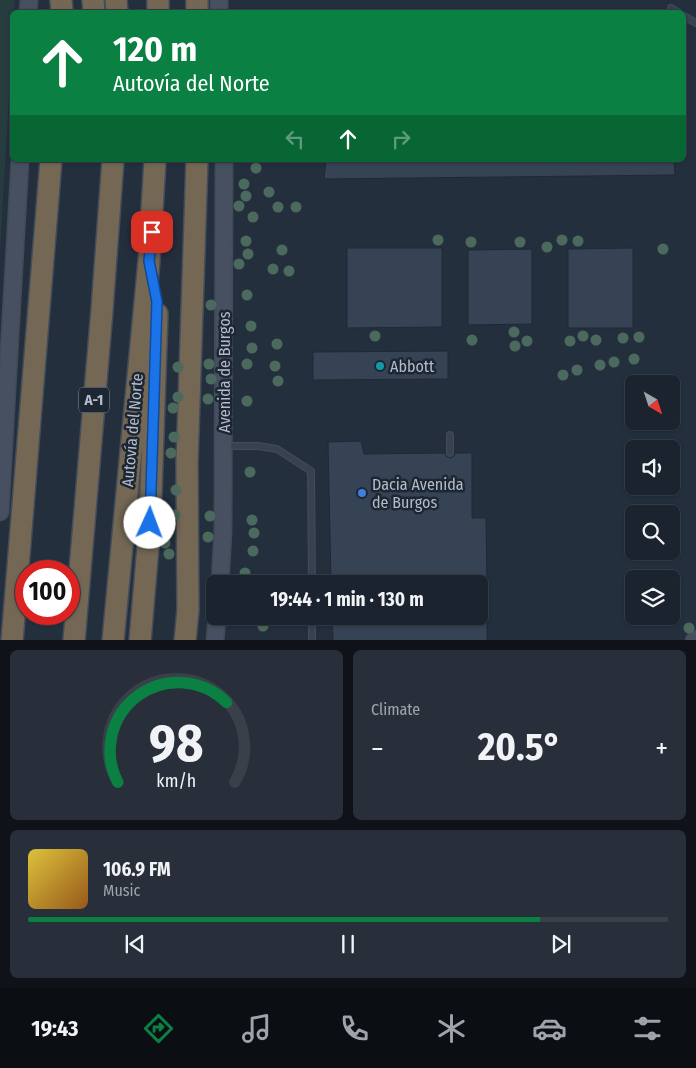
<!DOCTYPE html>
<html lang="en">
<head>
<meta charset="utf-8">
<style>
  :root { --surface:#1b232e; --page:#282f3a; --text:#f1f3f6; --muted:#a0a4aa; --line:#39404a; --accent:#0b8043 }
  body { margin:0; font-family:"Fira Sans Condensed",sans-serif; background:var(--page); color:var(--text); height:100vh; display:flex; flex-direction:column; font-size:19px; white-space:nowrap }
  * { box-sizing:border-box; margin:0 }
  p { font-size:16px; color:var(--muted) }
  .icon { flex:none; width:28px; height:28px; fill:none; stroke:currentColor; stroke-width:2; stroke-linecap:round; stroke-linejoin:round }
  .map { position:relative; height:640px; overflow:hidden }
  .drawer { display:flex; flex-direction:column; gap:10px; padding:10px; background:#0f1319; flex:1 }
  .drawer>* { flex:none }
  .hud { position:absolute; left:10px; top:10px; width:676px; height:152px; border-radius:8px; box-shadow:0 1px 4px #0004,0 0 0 1px var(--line); background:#0b8043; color:#fff; overflow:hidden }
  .needle { width:32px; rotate:141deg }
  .fabs { position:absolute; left:625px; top:375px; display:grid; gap:10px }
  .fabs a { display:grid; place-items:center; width:55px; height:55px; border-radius:8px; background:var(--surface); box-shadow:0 1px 4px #0004,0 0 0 1px var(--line); font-size:25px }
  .speed { position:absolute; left:15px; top:560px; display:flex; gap:10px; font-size:25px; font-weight:700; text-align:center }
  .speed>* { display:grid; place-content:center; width:65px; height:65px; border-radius:50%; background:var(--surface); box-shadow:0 1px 4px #0004,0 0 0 1px var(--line); line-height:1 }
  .speed .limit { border:8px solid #d22; background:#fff; color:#111 }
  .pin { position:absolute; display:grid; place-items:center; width:42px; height:42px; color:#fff; margin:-21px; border-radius:10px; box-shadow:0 2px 8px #0006 }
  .me { position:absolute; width:55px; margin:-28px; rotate:2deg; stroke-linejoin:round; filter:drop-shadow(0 0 4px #0008) }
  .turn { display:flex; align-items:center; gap:18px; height:105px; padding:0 20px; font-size:22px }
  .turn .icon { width:65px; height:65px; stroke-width:2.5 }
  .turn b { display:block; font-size:35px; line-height:42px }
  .lanes { display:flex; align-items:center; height:48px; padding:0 20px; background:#0003; justify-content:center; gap:25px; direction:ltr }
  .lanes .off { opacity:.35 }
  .big { font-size:38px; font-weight:700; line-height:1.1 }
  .drawer .tile { flex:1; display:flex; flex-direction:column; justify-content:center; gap:8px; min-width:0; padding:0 18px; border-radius:8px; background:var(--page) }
  .drawer .dial { align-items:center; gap:0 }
  .dial svg { height:130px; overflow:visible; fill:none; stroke:var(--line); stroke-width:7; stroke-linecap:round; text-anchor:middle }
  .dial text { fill:var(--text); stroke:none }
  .song { display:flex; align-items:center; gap:15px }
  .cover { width:60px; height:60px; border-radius:8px; background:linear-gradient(135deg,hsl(50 70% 55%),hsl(30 70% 35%)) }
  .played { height:5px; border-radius:2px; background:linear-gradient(90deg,var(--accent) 80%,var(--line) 80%) }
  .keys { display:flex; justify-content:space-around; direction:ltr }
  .heat { display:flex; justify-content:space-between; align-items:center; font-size:28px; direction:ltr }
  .drawer .tiles { flex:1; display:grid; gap:10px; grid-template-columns:1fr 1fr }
  .tile:last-child { grid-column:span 2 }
  .trip { position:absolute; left:206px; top:575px; width:282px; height:50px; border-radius:8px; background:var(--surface); box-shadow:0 1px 4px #0004,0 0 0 1px var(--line); font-weight:700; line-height:50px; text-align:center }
  .tab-bar { display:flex; height:80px; justify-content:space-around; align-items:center; background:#0b0e12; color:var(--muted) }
  .tab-bar .icon { width:35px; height:35px }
  .tab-bar .active { color:var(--accent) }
  .tab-bar b { font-size:22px; color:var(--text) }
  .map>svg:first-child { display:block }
</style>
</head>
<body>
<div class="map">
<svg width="696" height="641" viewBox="0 0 696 641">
  <rect width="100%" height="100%" fill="#242f3e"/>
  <path fill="#263c3f" d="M 0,0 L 15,0 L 14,12 L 12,12 L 12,45 L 0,253 Z"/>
  <path fill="#364354" stroke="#1f2835" d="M 326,160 L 674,160 L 675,175 L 324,179 Z
    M 347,248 L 442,248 L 442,327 L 347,328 Z
    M 633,248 L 633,328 L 568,328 L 568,249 Z
    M 532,249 L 532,324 L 468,325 L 468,250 Z
    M 448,351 L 448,379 L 313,380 L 313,352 Z
    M 361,441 L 364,454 L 445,453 L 447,457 L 450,458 L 454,456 L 455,453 L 472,453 L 472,518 L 486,518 L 487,584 L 331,584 L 328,442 Z
    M 332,616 L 487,616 L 487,641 L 333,641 Z"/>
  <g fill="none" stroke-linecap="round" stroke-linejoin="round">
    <defs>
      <path id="lane" d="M 671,8 L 678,12
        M 684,16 L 696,23
        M 450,435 L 450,453
        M 226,446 L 258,446 L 277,449 L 311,471 L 312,584
        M 312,616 L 312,641"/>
      <path id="secondary" d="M 219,0 L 219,12
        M 28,12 L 29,0
        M 0,512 L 20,160
        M 220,584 L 223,531 L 224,160
        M 215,641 L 217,616
        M 694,641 L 696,639"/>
      <path id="highway" d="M 61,0 L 62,12
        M 93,0 L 94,12
        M 116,0 L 117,12
        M 158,0 L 158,12
        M 197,0 L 197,12
        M 12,641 L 51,160
        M 74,641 L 102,310 L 113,160
        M 113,641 L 149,261 L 155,160
        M 140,641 L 150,523 L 157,314
        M 185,641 L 188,610 L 187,462 L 197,160"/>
    </defs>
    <use href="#lane" stroke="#414a57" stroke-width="8"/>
    <use href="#secondary" stroke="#414a57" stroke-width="19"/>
    <use href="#highway" stroke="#434c59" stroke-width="24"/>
    <use href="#lane" stroke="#38414e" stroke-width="5.5"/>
    <use href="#secondary" stroke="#465061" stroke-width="16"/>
    <use href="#highway" stroke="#746855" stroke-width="21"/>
  </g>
  <g fill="#4b6a5d">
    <circle cx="256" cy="168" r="5.5"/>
    <circle cx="244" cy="184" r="5.5"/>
    <circle cx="269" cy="192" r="5.5"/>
    <circle cx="246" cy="196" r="5.5"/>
    <circle cx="239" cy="206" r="5.5"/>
    <circle cx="278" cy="207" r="5.5"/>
    <circle cx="296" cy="207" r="5.5"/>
    <circle cx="253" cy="217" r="5.5"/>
    <circle cx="438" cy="240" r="5.5"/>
    <circle cx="562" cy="240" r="5.5"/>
    <circle cx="246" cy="241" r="5.5"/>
    <circle cx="578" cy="241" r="5.5"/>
    <circle cx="471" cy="242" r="5.5"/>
    <circle cx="520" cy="242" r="5.5"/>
    <circle cx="547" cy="247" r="5.5"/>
    <circle cx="663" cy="249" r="5.5"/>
    <circle cx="282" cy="250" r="5.5"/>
    <circle cx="248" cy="254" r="5.5"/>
    <circle cx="239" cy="264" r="5.5"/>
    <circle cx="273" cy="269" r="5.5"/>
    <circle cx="289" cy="271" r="5.5"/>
    <circle cx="247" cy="295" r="5.5"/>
    <circle cx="211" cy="305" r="5.5"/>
    <circle cx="251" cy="326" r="5.5"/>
    <circle cx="514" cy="332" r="5.5"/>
    <circle cx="375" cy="336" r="5.5"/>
    <circle cx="583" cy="336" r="5.5"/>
    <circle cx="639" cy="337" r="5.5"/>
    <circle cx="623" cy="338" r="5.5"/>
    <circle cx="472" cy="340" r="5.5"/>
    <circle cx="596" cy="340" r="5.5"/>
    <circle cx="527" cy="341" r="5.5"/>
    <circle cx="570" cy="341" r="5.5"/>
    <circle cx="277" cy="344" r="5.5"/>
    <circle cx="515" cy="346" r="5.5"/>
    <circle cx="252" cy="348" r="5.5"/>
    <circle cx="634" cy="359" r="5.5"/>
    <circle cx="614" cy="362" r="5.5"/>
    <circle cx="209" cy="364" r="5.5"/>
    <circle cx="247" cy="364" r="5.5"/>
    <circle cx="600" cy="365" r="5.5"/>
    <circle cx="275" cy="366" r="5.5"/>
    <circle cx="178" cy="367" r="5.5"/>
    <circle cx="577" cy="370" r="5.5"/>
    <circle cx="563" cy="375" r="5.5"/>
    <circle cx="211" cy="379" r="5.5"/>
    <circle cx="278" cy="381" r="5.5"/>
    <circle cx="178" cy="397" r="5.5"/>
    <circle cx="208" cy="399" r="5.5"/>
    <circle cx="247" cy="401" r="5.5"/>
    <circle cx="173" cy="408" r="5.5"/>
    <circle cx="174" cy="437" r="5.5"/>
    <circle cx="171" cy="453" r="5.5"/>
    <circle cx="250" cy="472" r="5.5"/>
    <circle cx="176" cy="490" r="5.5"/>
    <circle cx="175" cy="515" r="5.5"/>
    <circle cx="210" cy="516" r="5.5"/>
    <circle cx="252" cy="520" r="5.5"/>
    <circle cx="163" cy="529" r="5.5"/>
    <circle cx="254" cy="533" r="5.5"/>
    <circle cx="208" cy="537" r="5.5"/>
    <circle cx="165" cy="543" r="5.5"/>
    <circle cx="253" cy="551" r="5.5"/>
    <circle cx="169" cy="554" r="5.5"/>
    <circle cx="245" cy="573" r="5.5"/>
    <circle cx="263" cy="626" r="5.5"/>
    <circle cx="689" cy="628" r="5.5"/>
  </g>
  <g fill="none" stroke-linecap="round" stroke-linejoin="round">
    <defs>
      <path id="route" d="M 150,523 L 157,302 L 149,261 L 152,232"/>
    </defs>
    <use href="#route" stroke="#114b97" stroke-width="12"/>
    <use href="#route" stroke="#1a73e8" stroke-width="9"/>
  </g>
  <circle fill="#0f9aa8" stroke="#1d2633" stroke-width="2" cx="380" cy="366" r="5"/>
  <circle fill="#3f7fe0" stroke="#1d2633" stroke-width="2" cx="362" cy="493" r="5"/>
  <g text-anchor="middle" stroke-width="5" stroke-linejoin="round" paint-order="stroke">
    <rect fill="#1d2633" stroke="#878f9c" stroke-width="1" x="79" y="387.5" width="30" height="25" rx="4"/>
    <g font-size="15" font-weight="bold" fill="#b4bcc9">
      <text x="94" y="405">A-1</text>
    </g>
    <g font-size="16" fill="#b4bcc9" stroke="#1d2633" text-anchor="start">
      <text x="390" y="372">Abbott</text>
      <text x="372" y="490">Dacia Avenida<tspan x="372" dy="18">de Burgos</tspan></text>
    </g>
    <g font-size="16" fill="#b4bcc9" stroke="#1d2633">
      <text transform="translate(224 372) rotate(-90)" y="6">Avenida de Burgos</text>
      <text transform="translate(132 430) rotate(-85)" y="6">Autovía del Norte</text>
    </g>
  </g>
</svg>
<div class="fabs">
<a><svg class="needle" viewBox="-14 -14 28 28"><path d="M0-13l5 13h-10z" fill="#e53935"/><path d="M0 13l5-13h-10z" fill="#a0a4aa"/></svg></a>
<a><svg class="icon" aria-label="sound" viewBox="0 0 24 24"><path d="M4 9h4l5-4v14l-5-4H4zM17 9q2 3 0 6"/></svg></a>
<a><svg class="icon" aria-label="search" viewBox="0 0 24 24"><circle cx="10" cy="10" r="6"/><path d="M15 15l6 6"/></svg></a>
<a><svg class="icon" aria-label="layers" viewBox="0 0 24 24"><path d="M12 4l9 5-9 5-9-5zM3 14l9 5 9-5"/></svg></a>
</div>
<div class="speed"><div class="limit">100</div></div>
<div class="pin" style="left:152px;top:232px;background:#d93025"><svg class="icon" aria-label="arrive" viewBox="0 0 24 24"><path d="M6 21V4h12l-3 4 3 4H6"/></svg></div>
<svg class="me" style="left:150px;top:523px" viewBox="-20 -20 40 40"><circle r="19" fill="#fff"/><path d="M0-13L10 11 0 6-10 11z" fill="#1a73e8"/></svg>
<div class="trip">19:44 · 1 min · 130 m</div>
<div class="hud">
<div class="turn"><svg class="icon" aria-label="ahead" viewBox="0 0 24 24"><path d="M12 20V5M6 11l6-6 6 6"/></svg><div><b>120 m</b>Autovía del Norte</div></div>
<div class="lanes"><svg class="icon off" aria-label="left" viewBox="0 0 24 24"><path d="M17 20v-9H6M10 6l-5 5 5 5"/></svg><svg class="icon" aria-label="ahead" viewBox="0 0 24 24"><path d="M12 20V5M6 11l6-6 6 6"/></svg><svg class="icon off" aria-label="right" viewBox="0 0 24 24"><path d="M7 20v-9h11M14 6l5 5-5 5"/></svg></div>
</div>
</div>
<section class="drawer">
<div class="tiles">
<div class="tile dial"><svg viewBox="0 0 100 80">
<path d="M14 69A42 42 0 1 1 86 69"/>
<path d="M14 69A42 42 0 0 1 81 20" stroke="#0b8043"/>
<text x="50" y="56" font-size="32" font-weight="700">98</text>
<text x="50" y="72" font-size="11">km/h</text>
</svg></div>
<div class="tile"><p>Climate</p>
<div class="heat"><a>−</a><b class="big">20.5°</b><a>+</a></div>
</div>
<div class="tile">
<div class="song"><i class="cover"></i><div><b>106.9 FM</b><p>Music</p></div></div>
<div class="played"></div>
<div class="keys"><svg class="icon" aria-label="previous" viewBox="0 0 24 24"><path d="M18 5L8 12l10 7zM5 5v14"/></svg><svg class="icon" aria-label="pause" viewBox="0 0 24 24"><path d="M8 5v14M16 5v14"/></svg><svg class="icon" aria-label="next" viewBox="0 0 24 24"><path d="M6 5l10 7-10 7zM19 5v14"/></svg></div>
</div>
</div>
</section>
<nav class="tab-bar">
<b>19:43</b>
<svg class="icon active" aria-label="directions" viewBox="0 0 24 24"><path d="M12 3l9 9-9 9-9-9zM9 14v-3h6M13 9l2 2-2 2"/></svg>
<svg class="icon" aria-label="music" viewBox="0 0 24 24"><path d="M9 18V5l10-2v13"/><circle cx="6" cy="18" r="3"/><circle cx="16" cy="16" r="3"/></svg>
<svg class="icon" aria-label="phone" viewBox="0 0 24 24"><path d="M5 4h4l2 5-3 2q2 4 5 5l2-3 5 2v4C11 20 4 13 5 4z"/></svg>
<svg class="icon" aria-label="climate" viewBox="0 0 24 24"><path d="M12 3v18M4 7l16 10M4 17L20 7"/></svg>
<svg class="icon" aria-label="car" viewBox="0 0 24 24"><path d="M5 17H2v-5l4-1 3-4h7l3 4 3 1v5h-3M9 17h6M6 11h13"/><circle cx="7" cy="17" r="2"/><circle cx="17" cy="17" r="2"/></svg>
<svg class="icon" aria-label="filters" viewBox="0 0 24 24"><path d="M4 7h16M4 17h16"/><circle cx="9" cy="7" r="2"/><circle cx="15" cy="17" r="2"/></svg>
</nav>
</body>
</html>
